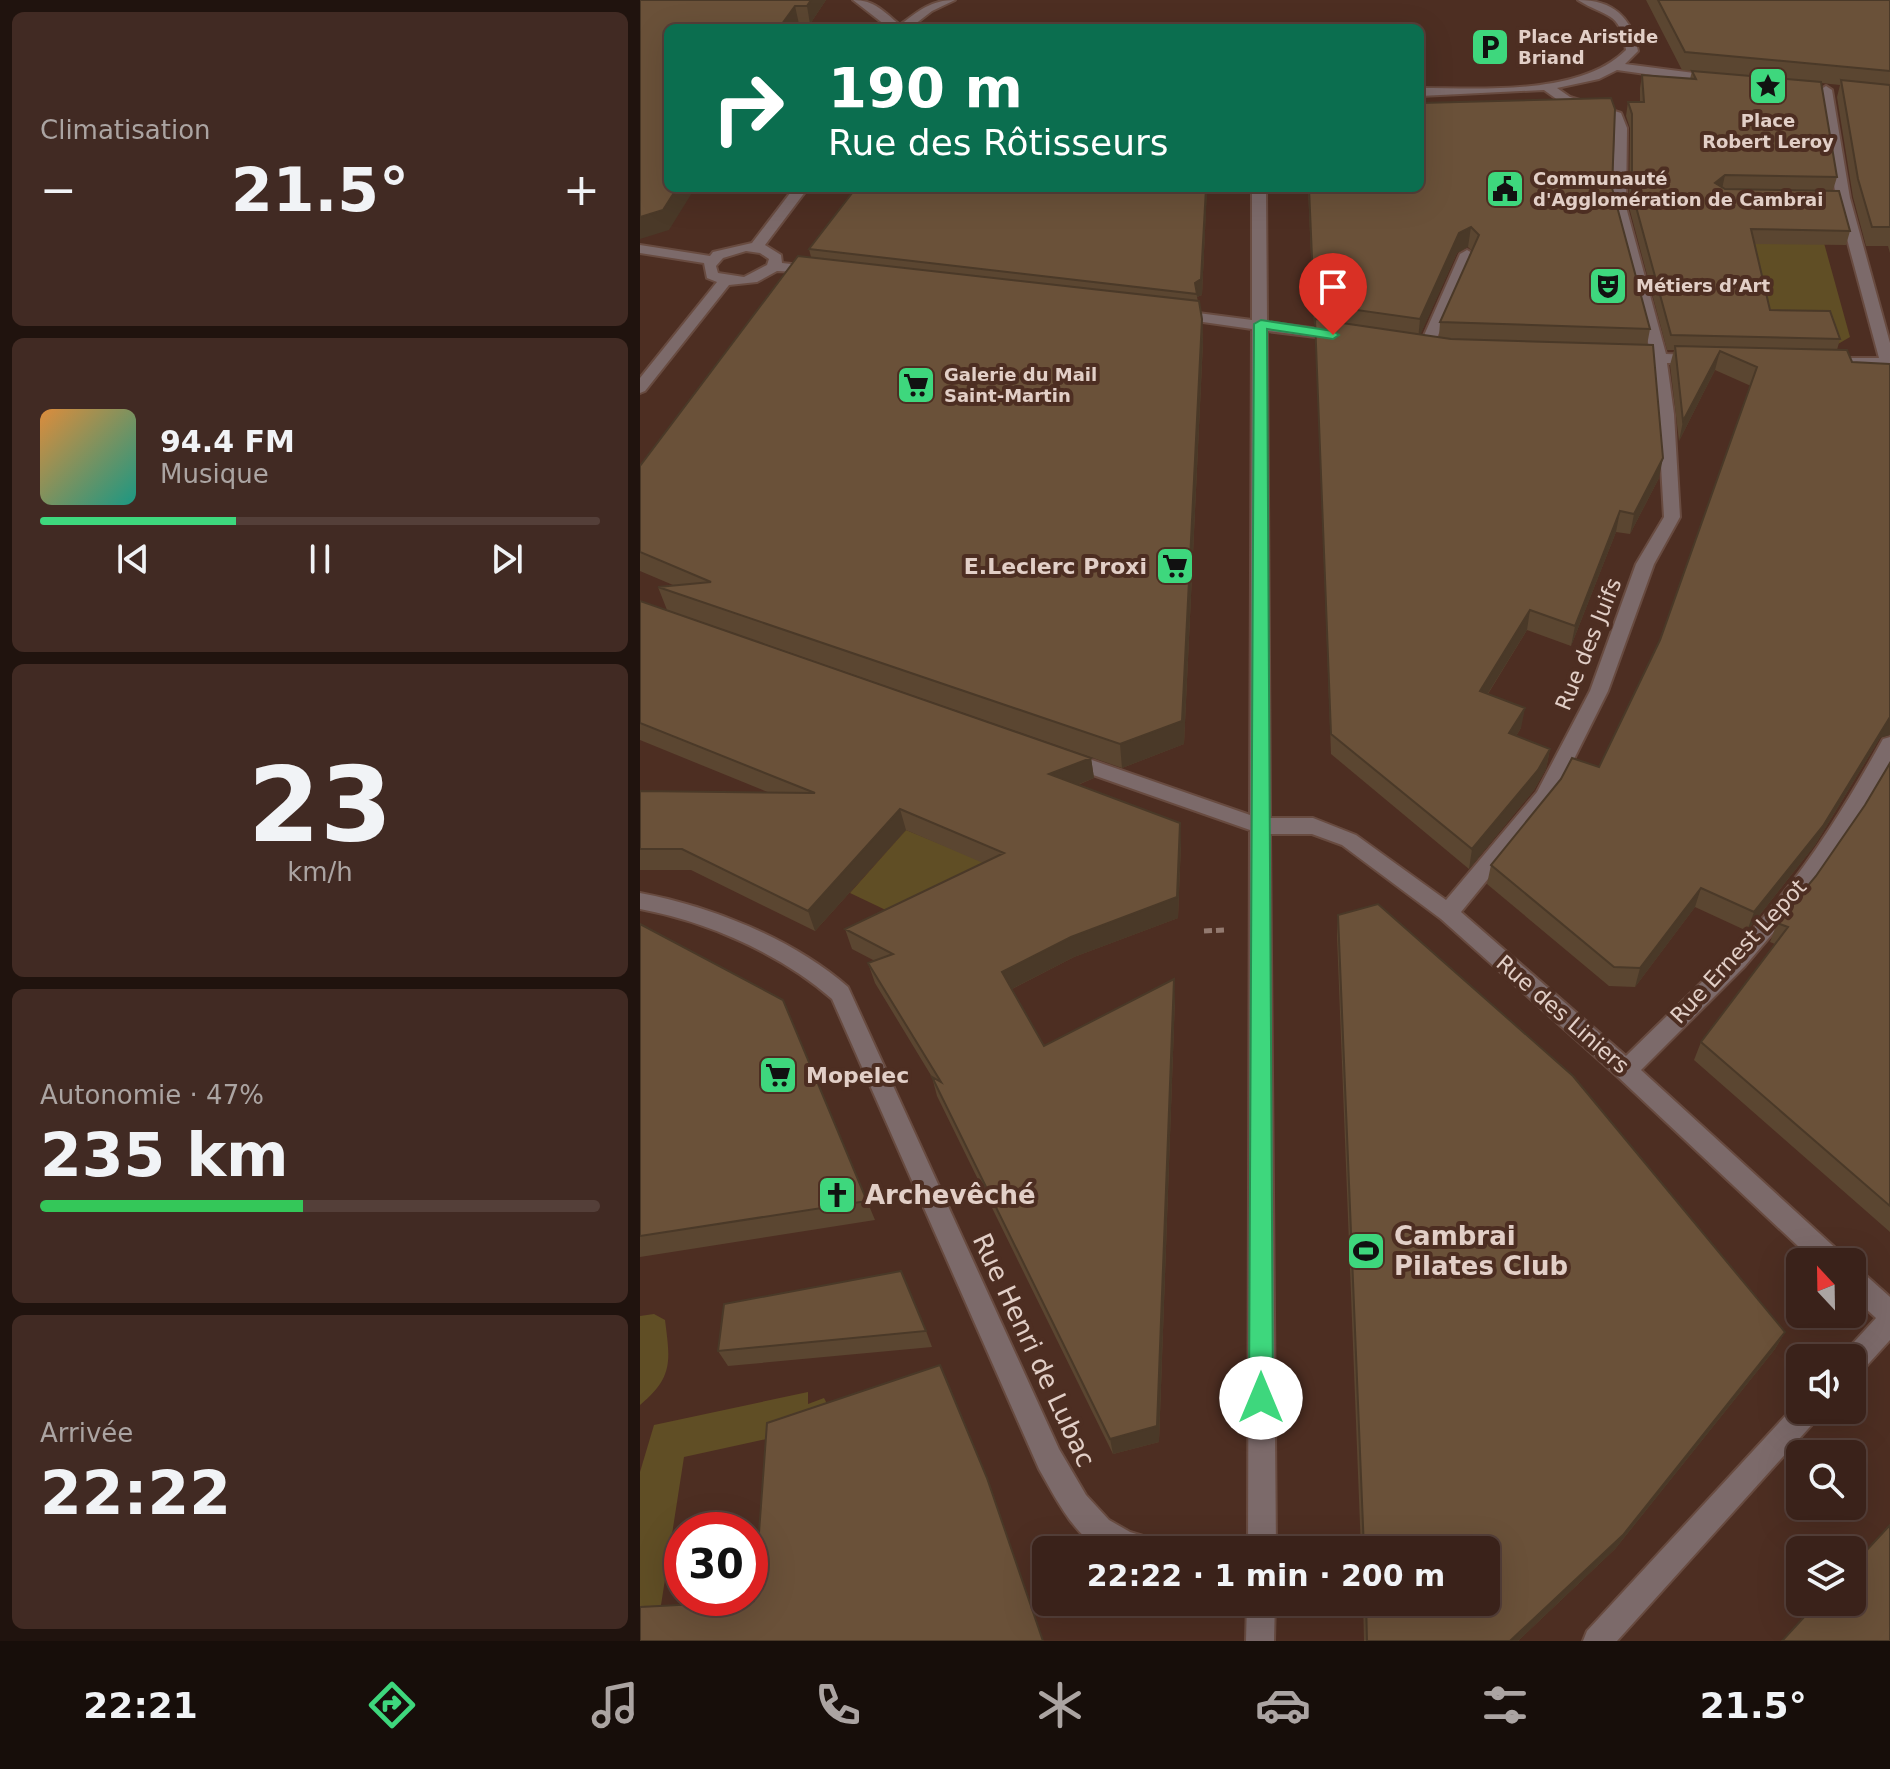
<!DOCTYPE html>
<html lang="fr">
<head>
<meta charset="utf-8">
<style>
  :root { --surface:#3a221a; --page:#412a23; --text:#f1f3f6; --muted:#aba4a2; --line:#543f39; --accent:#3ed77d }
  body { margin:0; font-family:"DejaVu Sans",sans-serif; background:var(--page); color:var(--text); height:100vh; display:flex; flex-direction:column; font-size:30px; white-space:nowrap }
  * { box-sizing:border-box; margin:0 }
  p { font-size:26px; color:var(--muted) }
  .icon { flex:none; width:44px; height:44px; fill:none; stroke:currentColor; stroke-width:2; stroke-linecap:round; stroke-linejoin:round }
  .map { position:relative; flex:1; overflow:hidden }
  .drawer { display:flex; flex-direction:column; gap:12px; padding:12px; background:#20130e; width:640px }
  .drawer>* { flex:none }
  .banner { position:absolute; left:24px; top:24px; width:760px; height:168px; border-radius:12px; box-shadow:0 8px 32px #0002,0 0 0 2px var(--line); background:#0b6e4f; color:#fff; overflow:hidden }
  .needle { width:52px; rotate:338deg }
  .fabs { position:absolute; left:1146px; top:1248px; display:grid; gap:16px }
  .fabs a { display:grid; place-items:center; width:80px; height:80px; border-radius:12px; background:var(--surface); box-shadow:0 8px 32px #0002,0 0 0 2px var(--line); font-size:40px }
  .speed { position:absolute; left:24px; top:1512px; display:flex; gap:16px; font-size:40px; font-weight:700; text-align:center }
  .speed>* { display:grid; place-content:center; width:104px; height:104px; border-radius:50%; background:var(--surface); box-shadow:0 8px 32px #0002,0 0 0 2px var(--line); line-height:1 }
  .speed .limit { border:12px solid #d22; background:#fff; color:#111 }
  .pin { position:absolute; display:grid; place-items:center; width:68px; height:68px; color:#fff; margin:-82px -34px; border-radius:50% 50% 50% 0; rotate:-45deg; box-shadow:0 0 8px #0007 }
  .pin .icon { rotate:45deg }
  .me { position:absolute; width:88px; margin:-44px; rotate:0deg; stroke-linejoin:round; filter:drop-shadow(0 0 6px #0008) }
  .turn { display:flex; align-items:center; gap:28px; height:168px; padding:0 32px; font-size:36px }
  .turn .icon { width:104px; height:104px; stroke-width:2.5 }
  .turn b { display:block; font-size:56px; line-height:68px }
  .big { font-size:60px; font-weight:600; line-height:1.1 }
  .drawer .tile { flex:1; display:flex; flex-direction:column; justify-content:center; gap:12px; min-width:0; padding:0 28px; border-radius:12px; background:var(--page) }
  .drawer .dial { align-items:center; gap:0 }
  .dial b { font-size:104px; line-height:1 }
  .song { display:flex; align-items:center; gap:24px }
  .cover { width:96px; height:96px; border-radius:12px; background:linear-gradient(135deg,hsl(30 70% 55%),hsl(170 70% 35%)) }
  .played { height:8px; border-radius:4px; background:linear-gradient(90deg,var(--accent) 35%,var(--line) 35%) }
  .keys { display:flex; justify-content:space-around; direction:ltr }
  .heat { display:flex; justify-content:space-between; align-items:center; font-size:44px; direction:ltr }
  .charge { height:12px; border-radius:6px; background:linear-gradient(90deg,#34c759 47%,var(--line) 0) }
  .trip { position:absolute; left:392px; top:1536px; width:468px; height:80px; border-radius:12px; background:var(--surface); box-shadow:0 8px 32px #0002,0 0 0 2px var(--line); font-weight:600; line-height:80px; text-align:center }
  .dock { display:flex; height:128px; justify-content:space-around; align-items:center; background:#170e0a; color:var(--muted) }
  .dock .icon { width:56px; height:56px }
  .dock .selected { color:var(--accent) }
  .dock b { font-size:36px; color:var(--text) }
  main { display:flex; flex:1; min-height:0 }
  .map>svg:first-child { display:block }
</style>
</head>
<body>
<main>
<section class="drawer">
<div class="tile"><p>Climatisation</p>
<div class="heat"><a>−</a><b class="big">21.5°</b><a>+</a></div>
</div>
<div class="tile">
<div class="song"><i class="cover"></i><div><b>94.4 FM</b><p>Musique</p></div></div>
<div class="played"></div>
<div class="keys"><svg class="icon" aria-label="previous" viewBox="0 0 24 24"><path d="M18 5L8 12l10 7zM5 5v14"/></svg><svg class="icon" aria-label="pause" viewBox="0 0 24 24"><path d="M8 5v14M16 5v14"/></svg><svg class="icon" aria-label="next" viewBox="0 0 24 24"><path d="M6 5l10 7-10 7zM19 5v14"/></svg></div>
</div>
<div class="tile dial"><b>23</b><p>km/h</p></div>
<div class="tile"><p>Autonomie · 47%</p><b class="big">235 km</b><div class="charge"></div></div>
<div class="tile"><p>Arrivée</p><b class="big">22:22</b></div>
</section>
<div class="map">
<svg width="1250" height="1641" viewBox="0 0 1250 1641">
  <rect width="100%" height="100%" fill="#4d2e22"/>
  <path fill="#604e25" d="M 1106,243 L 1184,243 L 1210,337 L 1198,344 L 1126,325 Z
    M 266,830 L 310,848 L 368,851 L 271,922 L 210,893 Z
    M 14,1314 L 25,1320 C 30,1360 34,1377 0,1405 L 0,1316 Z
    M 168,1392 L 168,1404 L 184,1398 L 194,1417 L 136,1437 L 44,1457 L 19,1618 L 0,1619 L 0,1472 L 14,1425 Z"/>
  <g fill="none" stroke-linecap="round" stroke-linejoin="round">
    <defs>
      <path id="minor" d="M 213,0 C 235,0 244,12 260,25 C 278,11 291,0 315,0 L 292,11 L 270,28 L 249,28 Z
        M 938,0 C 973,0 992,17 998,51 L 985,64 L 1077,76 L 1083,80 L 1077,84 L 977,70 L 959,79 L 917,88 L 930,97 L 981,113 L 987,128 L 986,207 L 1026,354 L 1056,355 L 1063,359 L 1056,363 L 1027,363 L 1034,414 L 1040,517 L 1014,564 L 968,691 L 915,797 L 821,912 L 986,1056 C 1035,1007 1087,961 1132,907 C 1175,856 1210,798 1243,739 L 1250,737 L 1250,762 L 1214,823 L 1166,894 L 1105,966 L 1001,1070 L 1202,1254 L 1205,1262 L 1175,1262 L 978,1077 L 801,919 L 702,845 L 672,834 L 630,834 L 636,1550 L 608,1550 L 610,830 L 419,763 L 416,758 L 426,751 L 610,815 L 612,329 L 535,318 L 528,314 L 535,310 L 612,320 L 612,188 L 626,188 L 627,322 L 701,332 L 708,336 L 701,340 L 627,331 L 630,818 L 673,818 L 716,835 L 806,900 L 897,792 L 950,691 L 996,564 L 1024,517 L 1018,414 L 1012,363 L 988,362 L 981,358 L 988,354 L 1011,354 L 972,207 L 975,128 L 970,115 L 922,103 L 904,90 L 780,96 L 780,88 C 842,88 940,96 986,50 C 980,10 966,18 938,0 Z
        M 1186,86 L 1192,90 L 1210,198 L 1250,343 L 1250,368 L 1196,366 L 1189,362 L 1196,358 L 1239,358 L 1196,198 L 1180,90 Z
        M 154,188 L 168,188 L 125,245 L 141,255 L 142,263 L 179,267 L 179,273 L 137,271 L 117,282 L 89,285 L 5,391 L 0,393 L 0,378 L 77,282 L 67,278 L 64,263 L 0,253 L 0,245 L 70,256 L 73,252 L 112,243 ZM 106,251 L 120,253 L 129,259 L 127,265 L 104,277 L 78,273 L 76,266 L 83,258 Z
        M 827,250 L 834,254 L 792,349 L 790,352 L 780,352 L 778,349 L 820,254 Z
        M 0,893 C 71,906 153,939 208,987 L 419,1449 L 446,1495 L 469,1520 L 490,1532 L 516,1540 L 520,1550 C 504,1550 477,1555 462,1549 C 433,1535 414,1495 399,1469 L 192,999 C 141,954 66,921 0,909 Z
        M 1212,1267 L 1221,1271 L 1250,1297 L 1250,1340 L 1221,1372 L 1212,1376 L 1212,1358 L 1201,1358 L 1203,1354 L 1236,1318 L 1212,1296 Z
        M 1160,1400 L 1160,1410 L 1181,1410 L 1177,1419 L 977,1641 L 943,1641 L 947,1631 Z
        M 607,1602 L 635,1602 L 634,1641 L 606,1641 Z"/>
    </defs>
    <use href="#minor" stroke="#684b40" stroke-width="4"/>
    <path stroke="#937a70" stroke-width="5" stroke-dasharray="8 4" stroke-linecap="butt" d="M 564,931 L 584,930"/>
    <use href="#minor" fill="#7c6a6a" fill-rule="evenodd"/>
  </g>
  <path fill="#5b4631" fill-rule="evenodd" d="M 0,0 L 186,0 L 170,24 L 159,24 L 156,28 L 28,28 L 29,230 Z
    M 1006,0 L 1250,0 L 1250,253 L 1248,246 L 1226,246 L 1213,197 L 1197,97 L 1200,85 L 1181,83 L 1197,177 L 1193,190 L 1210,231 L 1206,245 L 1114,244 L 1130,310 L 1200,339 L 1197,350 L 1240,738 L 1175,845 L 1107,931 L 1055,907 L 995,987 L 969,986 L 847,884 L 851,865 L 959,767 L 1020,640 L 1111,386 L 1075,370 L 1039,441 L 1030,365 L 1034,350 L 1027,350 L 989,207 L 990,128 L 986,116 L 988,102 L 1000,102 L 1000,88 L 1002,75 L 1050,79 L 1052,71 L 1042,70 Z
    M 216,188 L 567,188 L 562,295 L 557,297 L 562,319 L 563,342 L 544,744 L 482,768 L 27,610 L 18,587 L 33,585 L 0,571 L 0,466 L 171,257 L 169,249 Z
    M 668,188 L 972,188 L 1010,329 L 1007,345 L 1019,478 L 990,534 L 976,532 L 931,646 L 887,630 L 848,694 L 881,728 L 876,736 L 910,749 L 906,769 L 894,790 L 829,869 L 691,754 L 675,324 L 674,324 ZM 828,247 L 832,251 L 800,322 L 799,337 L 780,335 L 817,253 Z
    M 0,601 L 451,758 L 454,778 L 438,785 L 541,843 L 538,918 L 434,957 L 372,989 L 404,1046 L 535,998 L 519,1442 L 473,1454 L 297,1096 L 292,1077 L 235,983 L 228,963 L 235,961 L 212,949 L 205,929 L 343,863 L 266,830 L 175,931 L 51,870 L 0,870 L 0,791 L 130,793 L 0,740 Z
    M 1250,763 L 1250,1232 L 1054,1060 L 1061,1042 L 1135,944 L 1130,942 L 1137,923 L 1176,876 L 1225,805 Z
    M 698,915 L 1145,1332 L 1135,1349 L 975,1549 L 878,1641 L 724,1641 L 723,1602 L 846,1602 L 846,1550 L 721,1550 L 697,936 Z
    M 0,924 L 143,1000 L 235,1220 L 0,1257 Z
    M 286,1331 L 292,1347 L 88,1366 L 78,1351 Z"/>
  <path fill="#4a3928" d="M 171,0 L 186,0 L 170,24 L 167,6 Z
    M 155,6 L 159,24 L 156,28 L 139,28 Z
    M 1085,175 L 1082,189 L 1075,183 Z
    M 37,188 L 55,188 L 29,230 L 0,239 L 0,217 Z
    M 566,188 L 567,188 L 562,295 L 557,297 L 555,283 Z
    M 831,227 L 828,247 L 817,253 L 778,340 L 780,319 L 819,233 Z
    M 562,319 L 563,342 L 544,744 L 482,768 L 480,744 Z
    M 1080,351 L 1075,370 L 1039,441 L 1043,421 Z
    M 1023,458 L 1019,478 L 990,534 L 994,514 Z
    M 980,511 L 976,532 L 931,646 L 935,626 Z
    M 890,610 L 887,630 L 837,711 L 840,691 Z
    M 885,708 L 881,728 L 865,753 L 869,733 Z
    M 1250,717 L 1250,735 L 1240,738 L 1175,845 L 1107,931 L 1114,912 Z
    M 910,749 L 906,769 L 894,790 L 829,869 L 832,849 Z
    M 451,758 L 454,778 L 412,795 L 409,774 Z
    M 260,809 L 266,830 L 175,931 L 168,911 Z
    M 540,823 L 541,843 L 538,918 L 434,957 L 366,992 L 362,972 Z
    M 1061,888 L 1055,907 L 995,987 L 1000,968 Z
    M 534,979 L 535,998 L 519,1442 L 473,1454 L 470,1439 Z
    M 1145,1332 L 1135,1349 L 975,1549 L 878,1641 L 870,1641 Z"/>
  <path fill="#6a5139" stroke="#4a3928" stroke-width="2" d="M 0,0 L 171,0 L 167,6 L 155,6 L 139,28 L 28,28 L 28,188 L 37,188 L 23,210 L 0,217 Z
    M 1018,0 L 1250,0 L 1250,71 L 1045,52 Z
    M 1052,71 L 1181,82 L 1197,177 L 1085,175 L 1075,183 L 1085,189 L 1199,191 L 1210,231 L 1111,229 L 1130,310 L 1190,311 L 1200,339 L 1031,335 L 992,192 L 992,114 L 988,102 L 1004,102 L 1002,75 L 1056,79 Z
    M 1201,80 L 1250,85 L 1250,227 L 1232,227 L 1218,179 Z
    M 971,98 L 975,109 L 972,188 L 1010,329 L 800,322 L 839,235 L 831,227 L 819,233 L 780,319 L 674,304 L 669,188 L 780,188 L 780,103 Z
    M 216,188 L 566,188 L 561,279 L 555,283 L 557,294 L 169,249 Z
    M 158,256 L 559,301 L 562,319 L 542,721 L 480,744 L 18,587 L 71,582 L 0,552 L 0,466 Z
    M 675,319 L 811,339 L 1013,345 L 1023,458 L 994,514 L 980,511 L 935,626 L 890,610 L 840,691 L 885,708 L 869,733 L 910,749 L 898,770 L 832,849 L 691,734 Z
    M 1035,346 L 1207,350 L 1212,362 L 1250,364 L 1250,717 L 1183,826 L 1114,912 L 1061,888 L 1000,968 L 974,967 L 851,865 L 921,779 L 932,758 L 959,767 L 1020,640 L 1117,367 L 1080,351 L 1043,421 Z
    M 0,601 L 451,758 L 409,774 L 540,823 L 537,897 L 431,937 L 362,972 L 404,1046 L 534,979 L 517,1426 L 470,1439 L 292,1077 L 301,1082 L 228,963 L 253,954 L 205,929 L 364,853 L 260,809 L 168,911 L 42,849 L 0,849 L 0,791 L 175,793 L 0,723 Z
    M 1250,763 L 1250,1206 L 1061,1042 L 1148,927 L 1137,923 L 1176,876 L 1225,805 Z
    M 738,904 L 933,1076 L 1145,1332 L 983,1535 L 870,1641 L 727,1641 L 726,1602 L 846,1602 L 846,1550 L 724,1550 L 698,915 Z
    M 0,924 L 143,1000 L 227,1201 L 0,1236 Z
    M 261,1271 L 286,1331 L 78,1351 L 84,1304 Z
    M 300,1365 L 347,1478 L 403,1641 L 0,1641 L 0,1607 L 114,1601 L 127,1423 Z
    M 1250,1525 L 1250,1641 L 1142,1641 L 1178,1602 L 1212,1602 L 1212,1566 Z"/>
  <path fill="#3ed77d" stroke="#288c51" stroke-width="2" d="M 621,320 L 693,331 L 699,335 L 693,339 L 627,329 L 633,1398 L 630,1406 L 621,1409 L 613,1406 L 609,1398 L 614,324 Z"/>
  <defs>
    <symbol id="parking-square" viewBox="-11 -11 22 22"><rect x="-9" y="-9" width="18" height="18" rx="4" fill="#3ed77d" stroke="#4d2e22"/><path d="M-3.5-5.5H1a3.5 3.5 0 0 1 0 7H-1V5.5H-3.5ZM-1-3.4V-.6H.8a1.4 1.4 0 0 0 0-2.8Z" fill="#111"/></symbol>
    <symbol id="sight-square" viewBox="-11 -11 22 22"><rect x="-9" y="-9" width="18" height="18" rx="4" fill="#3ed77d" stroke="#4d2e22"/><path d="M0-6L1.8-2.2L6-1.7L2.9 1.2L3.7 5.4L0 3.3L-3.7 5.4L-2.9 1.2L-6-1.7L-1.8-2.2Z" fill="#111"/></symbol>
    <symbol id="civic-square" viewBox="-11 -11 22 22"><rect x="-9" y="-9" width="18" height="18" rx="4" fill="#3ed77d" stroke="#4d2e22"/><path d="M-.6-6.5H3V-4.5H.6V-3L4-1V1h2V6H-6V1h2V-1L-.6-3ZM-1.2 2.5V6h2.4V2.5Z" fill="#111"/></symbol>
    <symbol id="theatre-square" viewBox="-11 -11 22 22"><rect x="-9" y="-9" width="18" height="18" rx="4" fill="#3ed77d" stroke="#4d2e22"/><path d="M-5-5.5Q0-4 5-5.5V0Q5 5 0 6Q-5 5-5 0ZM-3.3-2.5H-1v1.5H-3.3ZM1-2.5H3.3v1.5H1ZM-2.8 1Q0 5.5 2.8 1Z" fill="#111"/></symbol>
    <symbol id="supermarket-square" viewBox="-11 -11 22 22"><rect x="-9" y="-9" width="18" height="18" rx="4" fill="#3ed77d" stroke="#4d2e22"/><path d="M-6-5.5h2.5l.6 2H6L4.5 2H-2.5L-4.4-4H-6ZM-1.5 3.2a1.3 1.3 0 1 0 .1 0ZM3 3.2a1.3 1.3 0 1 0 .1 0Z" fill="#111"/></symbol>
    <symbol id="church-square" viewBox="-11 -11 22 22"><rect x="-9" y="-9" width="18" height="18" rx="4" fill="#3ed77d" stroke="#4d2e22"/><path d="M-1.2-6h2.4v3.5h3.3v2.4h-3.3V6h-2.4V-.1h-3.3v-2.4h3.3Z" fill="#111"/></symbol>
    <symbol id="stadium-square" viewBox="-11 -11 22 22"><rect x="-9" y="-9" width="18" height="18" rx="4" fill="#3ed77d" stroke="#4d2e22"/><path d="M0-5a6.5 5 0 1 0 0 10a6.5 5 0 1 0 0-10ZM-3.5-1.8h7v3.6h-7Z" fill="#111"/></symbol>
  </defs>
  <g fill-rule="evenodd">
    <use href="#parking-square" x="828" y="25" width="44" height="44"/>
    <use href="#sight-square" x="1106" y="64" width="44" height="44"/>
    <use href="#civic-square" x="843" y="167" width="44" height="44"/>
    <use href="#theatre-square" x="946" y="264" width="44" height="44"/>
    <use href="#supermarket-square" x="254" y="363" width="44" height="44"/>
    <use href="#supermarket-square" x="513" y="544" width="44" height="44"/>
    <use href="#supermarket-square" x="116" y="1053" width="44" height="44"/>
    <use href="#church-square" x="175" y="1173" width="44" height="44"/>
    <use href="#stadium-square" x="704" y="1229" width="44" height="44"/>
  </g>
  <g text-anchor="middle" stroke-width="8" stroke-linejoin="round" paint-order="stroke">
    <g font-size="18" font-weight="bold" fill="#e2cfc7" stroke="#4d2e22" text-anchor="start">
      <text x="878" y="43">Place Aristide<tspan x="878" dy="21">Briand</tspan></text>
      <text x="1128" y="127" text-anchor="middle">Place<tspan x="1128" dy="21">Robert Leroy</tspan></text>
      <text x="893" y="185">Communauté<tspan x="893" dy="21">d'Agglomération de Cambrai</tspan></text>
      <text x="996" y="292">Métiers d’Art</text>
      <text x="304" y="381">Galerie du Mail<tspan x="304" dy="21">Saint-Martin</tspan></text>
    </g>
    <g font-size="22" font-weight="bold" fill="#e2cfc7" stroke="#4d2e22" text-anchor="end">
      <text x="507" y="574">E.Leclerc Proxi</text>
      <text x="166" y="1083" text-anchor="start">Mopelec</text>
    </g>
    <g font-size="22" fill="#e2cfc7" stroke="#4d2e22">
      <text transform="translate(948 644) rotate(-68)" y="8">Rue des Juifs</text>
      <text transform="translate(1098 951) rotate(-47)" y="8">Rue Ernest Lepot</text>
      <text transform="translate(923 1014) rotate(41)" y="8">Rue des Liniers</text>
    </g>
    <g font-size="26" font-weight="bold" fill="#e2cfc7" stroke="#4d2e22" text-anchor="start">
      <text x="225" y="1204">Archevêché</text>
      <text x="754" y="1245">Cambrai<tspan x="754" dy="30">Pilates Club</tspan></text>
    </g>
    <g font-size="26" fill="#e2cfc7" stroke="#4d2e22">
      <text transform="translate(394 1350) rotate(65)" y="9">Rue Henri de Lubac</text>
    </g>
  </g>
</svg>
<div class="fabs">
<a><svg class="needle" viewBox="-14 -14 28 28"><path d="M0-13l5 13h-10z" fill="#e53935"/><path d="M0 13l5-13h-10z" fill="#aba4a2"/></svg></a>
<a><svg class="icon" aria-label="sound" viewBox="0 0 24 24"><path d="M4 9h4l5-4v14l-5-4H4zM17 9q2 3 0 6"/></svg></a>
<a><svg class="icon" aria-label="search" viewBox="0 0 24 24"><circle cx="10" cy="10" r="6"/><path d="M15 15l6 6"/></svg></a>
<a><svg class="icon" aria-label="layers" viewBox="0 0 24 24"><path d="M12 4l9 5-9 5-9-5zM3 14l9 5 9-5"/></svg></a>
</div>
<div class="speed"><div class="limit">30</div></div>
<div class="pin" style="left:693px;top:335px;background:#d93025"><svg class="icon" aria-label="arrive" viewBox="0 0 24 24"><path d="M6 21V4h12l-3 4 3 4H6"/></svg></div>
<svg class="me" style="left:621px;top:1398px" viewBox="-20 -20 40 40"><circle r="19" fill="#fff"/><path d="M0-13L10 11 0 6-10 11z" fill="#3ed77d"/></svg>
<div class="trip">22:22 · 1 min · 200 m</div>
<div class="banner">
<div class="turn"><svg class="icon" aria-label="right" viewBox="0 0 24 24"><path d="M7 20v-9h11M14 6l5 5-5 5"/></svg><div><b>190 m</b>Rue des Rôtisseurs</div></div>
</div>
</div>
</main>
<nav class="dock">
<b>22:21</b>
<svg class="icon selected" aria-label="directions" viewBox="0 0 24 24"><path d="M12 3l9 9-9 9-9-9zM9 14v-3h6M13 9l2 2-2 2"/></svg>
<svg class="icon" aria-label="music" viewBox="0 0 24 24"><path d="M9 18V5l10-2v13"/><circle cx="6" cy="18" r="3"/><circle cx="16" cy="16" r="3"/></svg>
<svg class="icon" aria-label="phone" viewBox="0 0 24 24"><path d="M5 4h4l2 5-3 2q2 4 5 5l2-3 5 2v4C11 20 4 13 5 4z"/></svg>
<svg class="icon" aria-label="climate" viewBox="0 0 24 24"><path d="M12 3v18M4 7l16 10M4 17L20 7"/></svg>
<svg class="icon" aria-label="car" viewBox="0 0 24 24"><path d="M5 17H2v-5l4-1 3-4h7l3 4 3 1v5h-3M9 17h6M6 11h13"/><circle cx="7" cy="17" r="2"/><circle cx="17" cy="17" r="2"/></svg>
<svg class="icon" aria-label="filters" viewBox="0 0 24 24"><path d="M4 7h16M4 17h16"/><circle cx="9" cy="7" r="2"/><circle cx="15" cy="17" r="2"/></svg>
<b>21.5°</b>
</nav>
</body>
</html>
